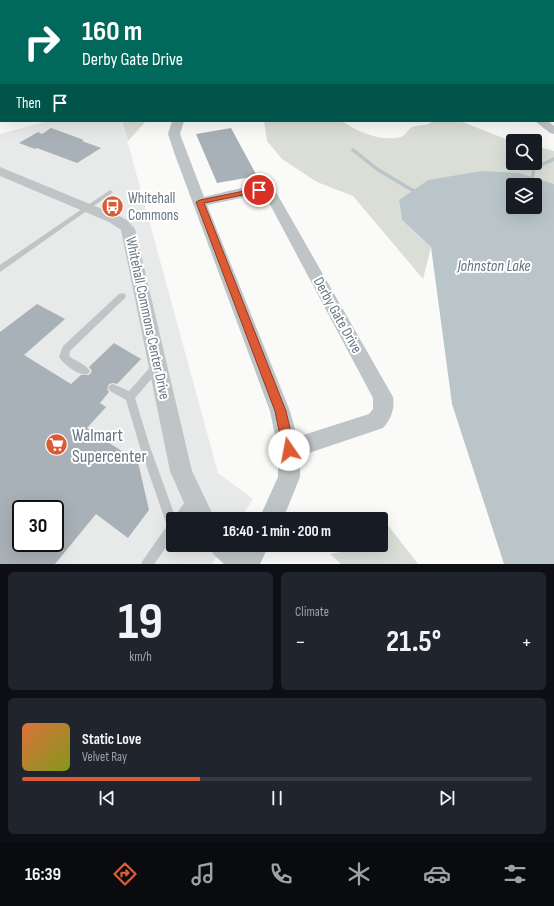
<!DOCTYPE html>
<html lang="en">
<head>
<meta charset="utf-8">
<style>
  :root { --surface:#171b24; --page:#20242c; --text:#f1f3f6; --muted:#9ea1a6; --line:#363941; --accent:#dd5b34 }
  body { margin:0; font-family:"Sofia Sans Condensed",sans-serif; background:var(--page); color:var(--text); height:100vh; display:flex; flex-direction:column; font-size:15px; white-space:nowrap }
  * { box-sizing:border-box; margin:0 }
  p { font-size:13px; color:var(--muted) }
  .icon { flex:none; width:22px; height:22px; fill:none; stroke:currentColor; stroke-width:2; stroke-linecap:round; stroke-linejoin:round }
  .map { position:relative; height:564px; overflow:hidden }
  .side { display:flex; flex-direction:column; gap:8px; padding:8px; background:#0d0f14; flex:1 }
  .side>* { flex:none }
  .hud { position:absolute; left:0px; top:0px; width:554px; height:122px; box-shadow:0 4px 16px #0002; background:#00695c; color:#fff; overflow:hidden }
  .tools { position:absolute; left:506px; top:134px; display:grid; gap:8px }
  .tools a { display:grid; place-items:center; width:36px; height:36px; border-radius:4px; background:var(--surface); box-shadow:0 4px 16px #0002; font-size:20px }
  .speed { position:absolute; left:12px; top:500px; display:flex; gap:8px; font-size:20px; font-weight:700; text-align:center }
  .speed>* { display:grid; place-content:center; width:52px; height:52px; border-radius:50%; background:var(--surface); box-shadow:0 4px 16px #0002; line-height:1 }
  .speed .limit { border:2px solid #111; border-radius:6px; background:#fff; color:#111 }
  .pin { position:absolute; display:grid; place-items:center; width:34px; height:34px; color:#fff; margin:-17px; border:2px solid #fff; border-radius:50%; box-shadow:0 1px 4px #0007 }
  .me { position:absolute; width:44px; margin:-22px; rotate:348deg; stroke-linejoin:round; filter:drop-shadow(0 0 3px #0008) }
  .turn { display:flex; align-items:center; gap:14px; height:84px; padding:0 16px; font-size:18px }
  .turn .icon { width:52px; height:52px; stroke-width:2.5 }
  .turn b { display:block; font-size:28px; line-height:34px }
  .then { display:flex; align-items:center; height:38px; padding:0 16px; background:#0003; gap:8px; font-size:15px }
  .big { font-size:30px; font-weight:700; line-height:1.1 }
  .side .card { flex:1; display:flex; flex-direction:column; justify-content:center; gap:6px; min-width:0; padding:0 14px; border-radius:6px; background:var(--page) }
  .side .dial { align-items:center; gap:0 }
  .dial b { font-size:52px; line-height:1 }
  .song { display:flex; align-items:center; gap:12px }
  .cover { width:48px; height:48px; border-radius:6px; background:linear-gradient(135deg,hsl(20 70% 55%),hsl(70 70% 35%)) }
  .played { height:4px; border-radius:2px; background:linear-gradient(90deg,var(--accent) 35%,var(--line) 35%) }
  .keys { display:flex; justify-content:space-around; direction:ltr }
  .heat { display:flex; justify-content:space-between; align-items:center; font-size:22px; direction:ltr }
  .side .tiles { flex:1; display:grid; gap:8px; grid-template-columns:1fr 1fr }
  .card:last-child { grid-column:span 2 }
  .trip { position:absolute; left:166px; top:512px; width:222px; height:40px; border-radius:4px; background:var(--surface); box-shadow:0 4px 16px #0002; font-weight:700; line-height:40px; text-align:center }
  .dock { display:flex; height:64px; justify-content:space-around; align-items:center; background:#090b0e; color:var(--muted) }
  .dock .icon { width:28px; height:28px }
  .dock .current { color:var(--accent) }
  .dock b { font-size:18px; color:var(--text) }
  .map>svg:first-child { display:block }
</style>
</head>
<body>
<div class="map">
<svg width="554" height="564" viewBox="0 0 554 564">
  <rect width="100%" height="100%" fill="#fafaf8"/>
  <path fill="#e8e9e9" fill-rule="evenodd" d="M 0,0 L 320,0 L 1,1 L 0,67 Z
    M 48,121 L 122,121 L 218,473 L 253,499 L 240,519 L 173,519 L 173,545 L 224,545 L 212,564 L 0,564 L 0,134 ZM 21,509 L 55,509 L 55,543 L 21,543 Z"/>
  <path fill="#daded7" d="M 122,121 L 146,121 L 128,141 Z
    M 264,121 L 342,121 C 357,132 382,142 401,137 C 406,135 408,129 412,127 C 419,124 427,127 433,121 L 460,121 L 513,142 L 513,163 L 535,163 L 535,146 L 554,151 L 554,184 L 520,173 L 428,180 L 399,200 L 402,220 L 431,247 L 423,279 L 353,196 L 317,182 L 282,159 L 267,141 Z
    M 387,524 L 418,564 L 341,564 L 330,554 L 357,549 L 365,545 L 381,545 L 381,531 Z"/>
  <path fill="#b9c5c9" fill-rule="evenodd" d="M 482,171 L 520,173 L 554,184 L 554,564 L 504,564 L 452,404 L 431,247 L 402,220 L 399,200 L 428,180 ZM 513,185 L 535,185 L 535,207 L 513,207 Z"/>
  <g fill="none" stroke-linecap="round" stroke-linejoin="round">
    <path stroke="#b9c5c9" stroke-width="3.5" d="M 353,150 L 377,169 L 417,193
      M 531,185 L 534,168 L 554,159"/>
  </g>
  <path fill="#a8b1b7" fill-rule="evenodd" d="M 51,128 L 84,140 L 82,141 L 101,148 L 77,163 L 37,148 L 35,149 L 19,143 L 38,132 L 42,134 Z
    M 231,128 L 257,176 L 217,183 L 196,134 Z
    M 37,304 L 65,319 L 24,355 L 71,384 L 81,375 L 89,375 L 92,371 L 89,367 L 114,343 L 141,359 L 117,384 L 113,383 L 109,384 L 107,389 L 109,392 L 100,403 L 106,407 L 87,428 L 138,462 L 149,510 L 128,538 L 96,514 L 55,564 L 0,564 L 0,332 ZM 21,509 L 55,509 L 55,543 L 21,543 Z"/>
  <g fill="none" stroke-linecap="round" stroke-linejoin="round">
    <defs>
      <path id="motorway" d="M 0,86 L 1,86 L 1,94 L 0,94 Z
        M 0,103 L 1,103 L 1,111 L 0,111 Z"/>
    </defs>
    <use href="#motorway" stroke="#b5b9bc" stroke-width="2"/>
    <path fill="#bfc4c7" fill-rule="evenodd" d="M 193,0 L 197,0 L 198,1 L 194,1 Z
      M 238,0 L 242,0 L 243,1 L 239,1 Z
      M 256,0 L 260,0 L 261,1 L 257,1 Z
      M 275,0 L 279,0 L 280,1 L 276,1 Z
      M 293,0 L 297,0 L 298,1 L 294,1 Z
      M 553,74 L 554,74 L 554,76 L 553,76 Z
      M 110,190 L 113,192 L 112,193 L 0,272 L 0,265 Z
      M 122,293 L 125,294 L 126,296 L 125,298 L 70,351 L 69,356 C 75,361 86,364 90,371 L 88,374 C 80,377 63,364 59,357 L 63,346 L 119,294 Z
      M 157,362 L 160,363 L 162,366 L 160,369 L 135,398 L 150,447 L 175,516 L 189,496 L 193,494 L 197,496 L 199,500 L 187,519 L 173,519 L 173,538 L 154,564 L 141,564 L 143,560 L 167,526 L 140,447 L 126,400 L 110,391 L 108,388 L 110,385 L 113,384 L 129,391 L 154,363 Z"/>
    <path fill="#bfc4c7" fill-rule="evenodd" d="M 553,12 L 554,12 L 554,16 L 553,16 Z
      M 554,51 L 554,57 L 553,58 L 553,52 Z
      M 172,121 L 184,121 L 180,134 L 204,197 C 223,193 260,180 276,192 L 393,397 C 395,409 391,419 383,428 L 300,456 L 300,477 L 283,519 L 259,519 L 278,477 L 278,450 L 270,411 L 175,155 L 168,134 ZM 259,194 L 266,197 L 373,398 L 373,409 L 369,414 L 297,437 L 290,411 L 207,205 Z
      M 535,121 L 548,121 L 554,126 L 554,134 L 550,133 Z
      M 0,167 L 119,216 L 127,220 L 135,229 L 192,471 L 215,519 L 191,519 L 170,471 L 121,230 L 109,222 L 0,176 Z
      M 210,545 L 240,545 L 242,548 L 244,545 L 269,545 L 260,564 L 224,564 L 213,554 Z"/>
    <use href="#motorway" fill="#fff" fill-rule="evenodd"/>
  </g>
  <path fill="#dd5b34" stroke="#903b22" d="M 259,188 L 263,190 L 262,191 L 204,203 L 286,411 L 295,450 L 293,454 L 289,456 L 285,454 L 283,450 L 275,411 L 196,202 L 200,200 Z"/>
  <defs>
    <symbol id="bus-disc" viewBox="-11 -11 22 22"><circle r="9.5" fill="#dd5b34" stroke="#fff"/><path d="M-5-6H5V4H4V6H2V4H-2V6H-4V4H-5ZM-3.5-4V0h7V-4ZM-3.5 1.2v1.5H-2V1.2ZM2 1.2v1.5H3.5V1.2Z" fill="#fff"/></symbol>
    <symbol id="supermarket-disc" viewBox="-11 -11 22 22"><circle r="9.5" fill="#dd5b34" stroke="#fff"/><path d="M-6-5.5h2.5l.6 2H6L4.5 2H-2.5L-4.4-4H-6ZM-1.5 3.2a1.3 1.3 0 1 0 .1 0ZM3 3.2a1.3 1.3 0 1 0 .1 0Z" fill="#fff"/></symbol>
  </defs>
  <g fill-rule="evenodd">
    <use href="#bus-disc" x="100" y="194" width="25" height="25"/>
    <use href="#supermarket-disc" x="44" y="432" width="25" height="25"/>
  </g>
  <g text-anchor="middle" stroke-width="4" stroke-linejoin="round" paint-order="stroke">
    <g font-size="15" fill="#667581" stroke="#fff" text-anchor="start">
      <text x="128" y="203">Whitehall<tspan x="128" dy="17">Commons</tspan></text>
    </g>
    <g font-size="15" fill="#667581" stroke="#fff">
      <text transform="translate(338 315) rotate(61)" y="5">Derby Gate Drive</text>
      <text transform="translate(148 318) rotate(78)" y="5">Whitehall Commons Center Drive</text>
    </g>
    <g font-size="16" font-style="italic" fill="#60747b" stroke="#fff">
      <text x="494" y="271">Johnston Lake</text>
    </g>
    <g font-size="18" fill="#667581" stroke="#fff" text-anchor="start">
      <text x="72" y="441">Walmart<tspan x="72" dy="21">Supercenter</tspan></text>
    </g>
  </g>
</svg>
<div class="tools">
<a><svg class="icon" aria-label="search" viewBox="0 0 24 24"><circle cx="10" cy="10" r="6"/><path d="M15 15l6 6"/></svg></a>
<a><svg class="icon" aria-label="layers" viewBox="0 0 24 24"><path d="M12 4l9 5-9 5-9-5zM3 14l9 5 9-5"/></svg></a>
</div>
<div class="speed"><div class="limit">30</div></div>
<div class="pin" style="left:259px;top:190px;background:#d93025"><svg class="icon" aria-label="arrive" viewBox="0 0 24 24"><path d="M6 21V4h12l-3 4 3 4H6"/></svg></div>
<svg class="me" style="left:289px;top:450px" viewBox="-20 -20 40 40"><circle r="19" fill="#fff"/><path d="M0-13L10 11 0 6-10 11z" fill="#dd5b34"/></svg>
<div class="trip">16:40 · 1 min · 200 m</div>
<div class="hud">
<div class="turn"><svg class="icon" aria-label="right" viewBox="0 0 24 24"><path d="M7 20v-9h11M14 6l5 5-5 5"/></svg><div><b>160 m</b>Derby Gate Drive</div></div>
<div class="then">Then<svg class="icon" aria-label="arrive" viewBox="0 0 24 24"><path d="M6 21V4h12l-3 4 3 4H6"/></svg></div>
</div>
</div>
<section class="side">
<div class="tiles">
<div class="card dial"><b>19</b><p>km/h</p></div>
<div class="card"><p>Climate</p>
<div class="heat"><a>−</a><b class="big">21.5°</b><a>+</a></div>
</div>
<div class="card">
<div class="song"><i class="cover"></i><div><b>Static Love</b><p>Velvet Ray</p></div></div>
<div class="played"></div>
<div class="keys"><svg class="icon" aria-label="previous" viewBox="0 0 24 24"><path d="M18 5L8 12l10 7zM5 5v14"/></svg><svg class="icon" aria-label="pause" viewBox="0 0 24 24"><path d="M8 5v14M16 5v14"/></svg><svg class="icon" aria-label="next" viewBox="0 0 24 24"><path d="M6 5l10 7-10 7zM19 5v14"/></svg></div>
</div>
</div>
</section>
<nav class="dock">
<b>16:39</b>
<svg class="icon current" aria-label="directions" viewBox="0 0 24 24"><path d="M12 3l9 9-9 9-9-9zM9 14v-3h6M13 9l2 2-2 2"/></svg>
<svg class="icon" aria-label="music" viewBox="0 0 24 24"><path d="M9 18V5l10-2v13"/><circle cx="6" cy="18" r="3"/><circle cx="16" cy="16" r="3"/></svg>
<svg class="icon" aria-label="phone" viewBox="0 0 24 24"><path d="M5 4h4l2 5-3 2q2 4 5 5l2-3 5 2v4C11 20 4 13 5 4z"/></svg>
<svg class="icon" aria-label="climate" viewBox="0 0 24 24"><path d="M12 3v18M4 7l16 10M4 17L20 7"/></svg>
<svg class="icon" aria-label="car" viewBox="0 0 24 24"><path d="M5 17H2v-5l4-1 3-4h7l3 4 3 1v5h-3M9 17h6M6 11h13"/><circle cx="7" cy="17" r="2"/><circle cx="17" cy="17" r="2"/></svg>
<svg class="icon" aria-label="filters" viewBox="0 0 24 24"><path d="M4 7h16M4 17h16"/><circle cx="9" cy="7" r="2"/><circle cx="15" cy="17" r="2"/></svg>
</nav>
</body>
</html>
